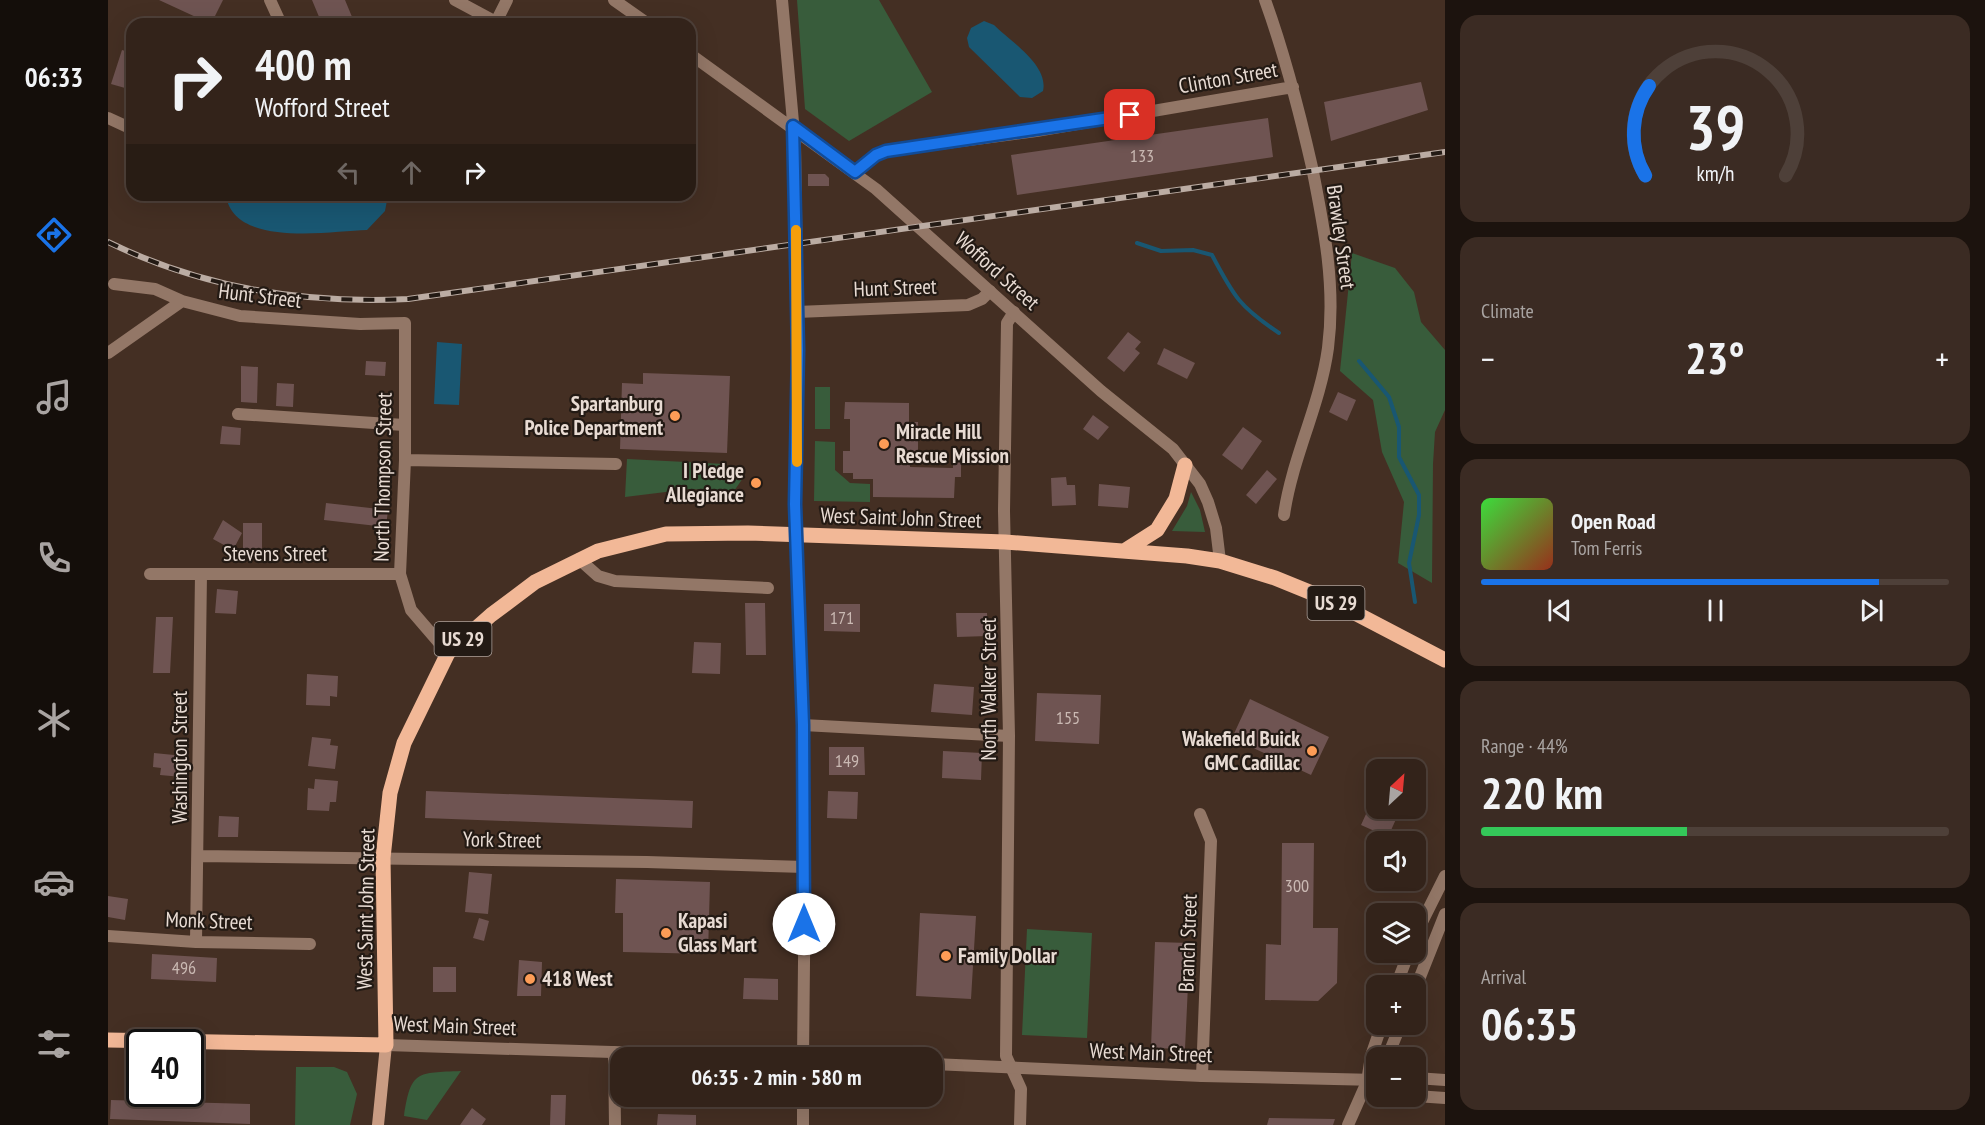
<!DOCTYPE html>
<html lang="en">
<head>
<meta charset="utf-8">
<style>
  :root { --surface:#33231a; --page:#3b2b23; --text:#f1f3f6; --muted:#a9a4a2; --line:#4e4039; --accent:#1a73e8 }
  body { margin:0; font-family:"PT Sans Narrow",sans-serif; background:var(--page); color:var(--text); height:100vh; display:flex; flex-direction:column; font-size:22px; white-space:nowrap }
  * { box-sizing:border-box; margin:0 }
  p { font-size:20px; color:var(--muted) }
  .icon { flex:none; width:33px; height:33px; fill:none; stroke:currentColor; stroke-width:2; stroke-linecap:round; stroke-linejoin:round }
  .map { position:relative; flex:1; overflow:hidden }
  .details { display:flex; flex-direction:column; gap:15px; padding:15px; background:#1c130e; width:540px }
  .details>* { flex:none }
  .hud { position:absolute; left:18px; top:18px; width:570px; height:183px; border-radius:18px; box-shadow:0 6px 24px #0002,0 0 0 2px var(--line); background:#33231a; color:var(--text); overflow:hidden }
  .needle { width:39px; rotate:26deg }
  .controls { position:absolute; left:1258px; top:759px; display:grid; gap:12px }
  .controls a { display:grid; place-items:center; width:60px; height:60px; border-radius:12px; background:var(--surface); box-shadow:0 6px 24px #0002,0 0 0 2px var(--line); font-size:30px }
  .speed { position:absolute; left:18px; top:1029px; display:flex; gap:12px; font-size:30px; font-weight:700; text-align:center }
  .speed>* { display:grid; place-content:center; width:78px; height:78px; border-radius:50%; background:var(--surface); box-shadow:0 6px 24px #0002,0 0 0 2px var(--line); line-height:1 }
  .speed .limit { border:3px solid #111; border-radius:9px; background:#fff; color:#111 }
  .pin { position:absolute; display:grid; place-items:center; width:51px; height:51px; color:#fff; margin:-26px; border-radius:12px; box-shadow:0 3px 9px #0006 }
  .me { position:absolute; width:66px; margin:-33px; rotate:0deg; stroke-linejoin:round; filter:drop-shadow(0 0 4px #0008) }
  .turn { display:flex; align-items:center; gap:21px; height:126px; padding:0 30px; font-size:27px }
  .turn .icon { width:78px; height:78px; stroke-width:2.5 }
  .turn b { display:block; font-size:42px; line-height:51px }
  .lanes { display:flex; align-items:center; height:57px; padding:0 30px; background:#0003; justify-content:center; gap:30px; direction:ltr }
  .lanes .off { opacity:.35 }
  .big { font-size:45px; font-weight:700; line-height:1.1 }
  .details .tile { flex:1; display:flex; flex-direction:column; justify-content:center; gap:9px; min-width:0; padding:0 21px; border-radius:18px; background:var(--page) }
  .details .dial { align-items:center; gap:0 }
  .dial svg { height:156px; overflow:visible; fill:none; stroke:var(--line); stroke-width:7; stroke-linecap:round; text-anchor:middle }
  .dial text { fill:var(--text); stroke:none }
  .song { display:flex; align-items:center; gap:18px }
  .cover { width:72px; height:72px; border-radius:9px; background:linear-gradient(135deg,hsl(120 70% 55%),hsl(10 70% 35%)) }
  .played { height:6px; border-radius:3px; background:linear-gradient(90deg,var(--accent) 85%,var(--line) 85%) }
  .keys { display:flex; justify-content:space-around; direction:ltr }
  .heat { display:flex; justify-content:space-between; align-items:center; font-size:33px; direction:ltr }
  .charge { height:9px; border-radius:4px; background:linear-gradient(90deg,#34c759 44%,var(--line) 0) }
  .trip { position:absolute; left:502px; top:1047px; width:333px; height:60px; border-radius:18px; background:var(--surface); box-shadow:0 6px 24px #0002,0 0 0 2px var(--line); font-weight:700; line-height:60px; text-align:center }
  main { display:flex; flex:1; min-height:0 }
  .tab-bar { display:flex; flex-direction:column; width:108px; justify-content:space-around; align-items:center; background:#140e0a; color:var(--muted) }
  .tab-bar .icon { width:42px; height:42px }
  .tab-bar .active { color:var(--accent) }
  .tab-bar b { font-size:27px; color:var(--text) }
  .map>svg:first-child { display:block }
</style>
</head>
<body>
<main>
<nav class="tab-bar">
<b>06:33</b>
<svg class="icon active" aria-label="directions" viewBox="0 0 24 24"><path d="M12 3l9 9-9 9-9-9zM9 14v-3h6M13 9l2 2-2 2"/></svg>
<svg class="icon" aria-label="music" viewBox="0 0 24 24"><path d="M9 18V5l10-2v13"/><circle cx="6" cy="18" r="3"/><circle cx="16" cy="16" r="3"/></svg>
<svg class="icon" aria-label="phone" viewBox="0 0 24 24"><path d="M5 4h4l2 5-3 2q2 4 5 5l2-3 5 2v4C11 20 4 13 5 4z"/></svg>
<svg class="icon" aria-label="climate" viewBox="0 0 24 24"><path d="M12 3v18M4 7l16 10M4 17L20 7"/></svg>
<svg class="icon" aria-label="car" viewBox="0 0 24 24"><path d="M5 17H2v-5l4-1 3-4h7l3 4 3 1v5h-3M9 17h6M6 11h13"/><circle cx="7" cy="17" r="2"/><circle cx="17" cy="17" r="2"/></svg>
<svg class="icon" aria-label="filters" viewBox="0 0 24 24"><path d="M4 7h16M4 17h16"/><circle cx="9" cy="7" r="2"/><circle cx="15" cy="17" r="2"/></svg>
</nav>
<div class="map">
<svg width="1337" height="1125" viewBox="0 0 1337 1125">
  <rect width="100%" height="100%" fill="#442f23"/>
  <path fill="#385c3b" d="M 689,0 L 771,0 L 824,92 L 741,141 L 697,109 Z
    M 1244,253 L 1287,268 L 1306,292 L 1313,322 L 1337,350 L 1337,410 L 1327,432 L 1325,464 L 1324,583 L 1290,563 L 1296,502 L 1274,452 L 1265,400 L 1232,371 Z
    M 707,387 L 722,387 L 722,429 L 707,429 Z
    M 707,441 L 727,442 L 727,470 L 742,483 L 762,484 L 762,502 L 706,501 Z
    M 519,459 L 617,464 L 635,478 L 626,491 L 582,489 L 517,497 Z
    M 1083,492 L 1092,510 L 1097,532 L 1064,531 L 1079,506 Z
    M 919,929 L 984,933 L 979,1038 L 914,1035 Z
    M 188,1067 L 226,1067 L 239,1072 L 249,1094 L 242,1125 L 187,1125 Z
    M 353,1071 L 319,1120 L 296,1116 C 303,1070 309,1073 353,1071 Z"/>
  <path fill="#195772" d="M 876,21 L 886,25 C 902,41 941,65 935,91 L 924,98 L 912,97 L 861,47 L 859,38 L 863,28 Z
    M 118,195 L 280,195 L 277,211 L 259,230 C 222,231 125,248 118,195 Z
    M 329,342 L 354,344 L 351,405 L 326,404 Z"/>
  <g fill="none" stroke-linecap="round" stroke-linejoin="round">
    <path stroke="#195772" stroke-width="4" d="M 1029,243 L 1053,251 L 1085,250 L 1104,255 C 1126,297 1132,307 1171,333
      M 1251,361 L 1281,397 L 1291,427 L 1291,457 L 1311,495 L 1311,515 L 1301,563 L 1307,602"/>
  </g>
  <path fill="#6f5452" d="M 51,0 L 115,0 L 103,24 Z
    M 204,0 L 237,0 L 247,24 L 214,24 Z
    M 14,50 L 24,53 L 24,90 L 3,84 Z
    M 1313,82 L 1320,110 L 1223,141 L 1216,102 Z
    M 1160,118 L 1165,157 L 909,195 L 903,155 Z
    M 700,174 L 717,174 L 721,178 L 721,186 L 700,186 Z
    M 1020,332 L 1033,342 L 1027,349 L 1032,353 L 1016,372 L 999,358 Z
    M 1056,348 L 1087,363 L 1079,379 L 1049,364 Z
    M 258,361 L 278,362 L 277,376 L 257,375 Z
    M 133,366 L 150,367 L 149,403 L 133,402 Z
    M 535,373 L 622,376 L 619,453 L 512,449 L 514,383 L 535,384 Z
    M 169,383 L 186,384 L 185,407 L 168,406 Z
    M 1230,392 L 1248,400 L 1239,421 L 1221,412 Z
    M 737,402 L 801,403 L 801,422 L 810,422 L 810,452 L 803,452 L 802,467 L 845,468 L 845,457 L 853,458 L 853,477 L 847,477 L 846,498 L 765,497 L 765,479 L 745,479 L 745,473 L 735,473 L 735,451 L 742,451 L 742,419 L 736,419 Z
    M 985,415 L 1001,427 L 990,440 L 975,429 Z
    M 114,426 L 133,428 L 132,445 L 112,444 Z
    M 1135,427 L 1154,441 L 1134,470 L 1114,455 Z
    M 1159,470 L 1169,479 L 1148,504 L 1138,495 Z
    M 958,477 L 959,485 L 967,485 L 968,505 L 944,506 L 943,478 Z
    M 991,484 L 1022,487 L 1020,508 L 990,506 Z
    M 218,503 L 280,510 L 278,527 L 216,520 Z
    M 115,520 L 134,533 L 125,550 L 105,539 Z
    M 135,523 L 154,523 L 154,555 L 135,555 Z
    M 109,589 L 130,591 L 128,614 L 107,613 Z
    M 637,603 L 657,603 L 658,655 L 638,655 Z
    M 716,604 L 752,604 L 752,632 L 716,631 Z
    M 848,613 L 879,613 L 880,636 L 849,637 Z
    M 48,617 L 65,617 L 62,673 L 45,673 Z
    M 586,642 L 613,643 L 612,674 L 584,673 Z
    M 199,674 L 230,676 L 229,697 L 222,696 L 222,706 L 198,705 Z
    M 826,684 L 866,687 L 864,715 L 823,712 Z
    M 929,693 L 993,695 L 991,744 L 927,741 Z
    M 1142,699 L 1221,737 L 1203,775 L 1124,738 Z
    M 204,737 L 223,739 L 222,745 L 230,746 L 227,769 L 200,766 Z
    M 721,747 L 756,747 L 757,775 L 721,775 Z
    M 835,751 L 874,753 L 873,780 L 834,778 Z
    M 46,753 L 76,756 L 74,777 L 52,775 L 53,768 L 45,767 Z
    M 207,779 L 230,781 L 228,802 L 222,802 L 221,811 L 199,810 L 200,788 L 206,789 Z
    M 1269,790 L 1269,808 L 1293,808 L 1280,837 L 1253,825 Z
    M 318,791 L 585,801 L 584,828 L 317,818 Z
    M 720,791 L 750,792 L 749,819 L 719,818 Z
    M 111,816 L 131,817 L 130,837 L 110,837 Z
    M 1174,843 L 1206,843 L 1205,928 L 1230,928 L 1229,983 L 1210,1001 L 1157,1000 L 1158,944 L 1173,945 Z
    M 361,872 L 384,874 L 380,914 L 357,912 Z
    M 508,879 L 602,882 L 600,954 L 515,952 L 515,913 L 507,913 Z
    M 0,896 L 20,899 L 17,920 L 0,917 Z
    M 812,913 L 868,916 L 863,999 L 808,996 Z
    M 371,918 L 381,921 L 376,941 L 365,938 Z
    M 1047,942 L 1082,943 L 1077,1049 L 1043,1048 Z
    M 44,954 L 109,958 L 108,982 L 43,979 Z
    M 411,960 L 434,962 L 433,996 L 409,996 Z
    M 325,967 L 348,967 L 348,992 L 325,992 Z
    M 636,978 L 670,979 L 670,1000 L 635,999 Z
    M 443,1095 L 458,1095 L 457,1125 L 442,1125 Z
    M 544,1096 L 569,1096 L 569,1101 L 544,1100 Z
    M 3,1100 L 142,1104 L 142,1124 L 2,1119 Z
    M 364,1108 L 378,1119 L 374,1125 L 352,1125 Z
    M 550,1114 L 588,1115 L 588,1125 L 549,1125 Z
    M 1161,1118 L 1227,1119 L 1225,1125 L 1159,1125 Z"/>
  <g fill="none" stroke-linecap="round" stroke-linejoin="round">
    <path stroke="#937767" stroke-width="12" d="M 162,0 L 173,24
      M 347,0 L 388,22
      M 1157,0 C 1177,55 1191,110 1204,167 C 1216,227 1228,286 1220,348 C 1212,406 1184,458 1176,515
      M 387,24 L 399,0
      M 0,118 L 24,129
      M 747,172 L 768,155 L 778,151 L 928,131 L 1185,87
      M 6,284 L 47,289 L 74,301 L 132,316 L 252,324 L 297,323 L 297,460 L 292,574 L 303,610 L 340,653
      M 689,312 L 860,305 L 874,299 L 882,291
      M 906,312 L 899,323 L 896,511 L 901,736 L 898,1056 L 913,1089 L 912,1125
      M 0,353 L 74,301
      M 130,414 L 296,425
      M 297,460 L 508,464
      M 471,559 L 490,576 L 507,581 L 660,588
      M 42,574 L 292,574
      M 695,725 L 901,736
      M 1092,814 L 1103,841 L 1094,1076
      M 90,856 L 539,862 L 697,867
      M 1308,934 L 1337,876
      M 0,936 L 88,942 L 202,944
      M 88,942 L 93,574
      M 1288,986 L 1301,952
      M 1308,987 L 1337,914
      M 506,1052 L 507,1125
      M 1279,1058 L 1293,1024
      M 1240,1125 L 1259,1082 L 1263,1056 L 1274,1024"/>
    <path stroke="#937767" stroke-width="12" d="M 506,0 L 540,24
      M 674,0 L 687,144 L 688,208 L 690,380 L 687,504 L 695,725 L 697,867 L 695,1058
      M 582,54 L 768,189 L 993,391 L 1065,449 L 1092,484 L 1100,502 L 1108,528 L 1112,561
      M 278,1045 L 692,1058
      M 825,1064 L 1094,1076 L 1269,1080
      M 1308,1078 L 1337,1080
      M 695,1096 L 695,1125
      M 1308,1096 L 1337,1098"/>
    <path stroke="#c99c83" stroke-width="12" d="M 270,1125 L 278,1045"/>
    <path stroke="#f2b897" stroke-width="15" d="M 1016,551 L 1049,530 L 1068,499 L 1077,465
      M 0,1040 L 278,1045 L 275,858 L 282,793 L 296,743 L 340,653 L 383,615 L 427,582 L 490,551 L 558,534 L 640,533 L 897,542 L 1079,556 L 1112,561 L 1167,578 L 1226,602 L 1337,660"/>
    <defs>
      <path id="rail" d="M 0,242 C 94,288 196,304 300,299 L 1337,152"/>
    </defs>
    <use href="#rail" stroke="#bbaca3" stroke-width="6"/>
    <use href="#rail" stroke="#231a14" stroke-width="4" stroke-dasharray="11" stroke-linecap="butt"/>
  </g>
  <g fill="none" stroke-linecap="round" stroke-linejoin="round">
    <defs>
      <path id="route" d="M 696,924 L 695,725 L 687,504 L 690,350 L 685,126 L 747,172 L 768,155 L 778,151 L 1022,115"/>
    </defs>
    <use href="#route" stroke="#114b97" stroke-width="15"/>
    <use href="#route" stroke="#1a73e8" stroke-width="10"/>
    <path stroke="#f59e0b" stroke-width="10" d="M 688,230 L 689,462"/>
  </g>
  <g fill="#fd9c56" stroke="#231a14" stroke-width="2">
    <circle cx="567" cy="416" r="6"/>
    <circle cx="776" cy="444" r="6"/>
    <circle cx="648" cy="483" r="6"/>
    <circle cx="1204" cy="751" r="6"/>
    <circle cx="558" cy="933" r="6"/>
    <circle cx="838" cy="956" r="6"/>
    <circle cx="422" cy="979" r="6"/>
  </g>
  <g text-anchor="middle" stroke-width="4.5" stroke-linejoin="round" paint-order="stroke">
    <g font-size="18" fill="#cab9b3">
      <text x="1034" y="162">133</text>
      <text x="734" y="624">171</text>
      <text x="960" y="724">155</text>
      <text x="739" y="767">149</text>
      <text x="1189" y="892">300</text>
      <text x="76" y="974">496</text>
    </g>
    <g fill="#231a14" stroke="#ada19a" stroke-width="1.5">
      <rect x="1199.5" y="586" width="57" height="34" rx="4.5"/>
      <rect x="326.5" y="622" width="57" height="34" rx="4.5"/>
    </g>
    <g font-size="20" font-weight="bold" fill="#e8dbd3">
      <text x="1228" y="610">US 29</text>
      <text x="355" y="646">US 29</text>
    </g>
    <g font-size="21" fill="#e8dbd3" stroke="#231a14">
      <text transform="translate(1120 78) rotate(-10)" y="7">Clinton Street</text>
      <text transform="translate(1233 237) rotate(82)" y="7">Brawley Street</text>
      <text transform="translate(889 271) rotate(42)" y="7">Wofford Street</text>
      <text transform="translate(787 288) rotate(-2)" y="7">Hunt Street</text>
      <text transform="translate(152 296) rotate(7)" y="7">Hunt Street</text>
      <text transform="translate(275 477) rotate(-89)" y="7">North Thompson Street</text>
      <text transform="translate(793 518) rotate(2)" y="7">West Saint John Street</text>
      <text x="167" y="561">Stevens Street</text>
      <text transform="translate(881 689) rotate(-90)" y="7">North Walker Street</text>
      <text transform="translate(72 757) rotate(-90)" y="7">Washington Street</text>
      <text transform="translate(394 840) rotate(1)" y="7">York Street</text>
      <text transform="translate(258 909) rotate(-89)" y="7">West Saint John Street</text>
      <text transform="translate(101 921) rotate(2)" y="7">Monk Street</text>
      <text transform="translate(1080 943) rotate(-88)" y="7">Branch Street</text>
      <text transform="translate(347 1026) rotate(2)" y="7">West Main Street</text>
      <text transform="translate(1043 1053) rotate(2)" y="7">West Main Street</text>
    </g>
    <g font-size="21" font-weight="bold" fill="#e8dbd3" stroke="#231a14" text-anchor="start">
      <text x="555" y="411" text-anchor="end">Spartanburg<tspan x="555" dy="24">Police Department</tspan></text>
      <text x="788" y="439">Miracle Hill<tspan x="788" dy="24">Rescue Mission</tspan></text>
      <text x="636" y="478" text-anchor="end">I Pledge<tspan x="636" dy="24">Allegiance</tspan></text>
      <text x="1192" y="746" text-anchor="end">Wakefield Buick<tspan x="1192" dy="24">GMC Cadillac</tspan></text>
      <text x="570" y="928">Kapasi<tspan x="570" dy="24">Glass Mart</tspan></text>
      <text x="850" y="963">Family Dollar</text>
      <text x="434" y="986">418 West</text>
    </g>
  </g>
</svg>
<div class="controls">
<a><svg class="needle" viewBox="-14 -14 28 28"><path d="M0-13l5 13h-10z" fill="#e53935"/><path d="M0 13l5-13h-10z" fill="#a9a4a2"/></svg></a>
<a><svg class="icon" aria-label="sound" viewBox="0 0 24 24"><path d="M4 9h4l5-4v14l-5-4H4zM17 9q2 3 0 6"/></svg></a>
<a><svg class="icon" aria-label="layers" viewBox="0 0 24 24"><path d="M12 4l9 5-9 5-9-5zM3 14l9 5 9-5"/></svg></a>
<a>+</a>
<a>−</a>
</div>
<div class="speed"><div class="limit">40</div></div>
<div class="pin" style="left:1022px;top:115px;background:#d93025"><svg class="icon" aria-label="arrive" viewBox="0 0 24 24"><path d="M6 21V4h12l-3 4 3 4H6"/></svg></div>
<svg class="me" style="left:696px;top:924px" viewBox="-20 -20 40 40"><circle r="19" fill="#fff"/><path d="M0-13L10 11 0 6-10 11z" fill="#1a73e8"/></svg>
<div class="trip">06:35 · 2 min · 580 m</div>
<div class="hud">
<div class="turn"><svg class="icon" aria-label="right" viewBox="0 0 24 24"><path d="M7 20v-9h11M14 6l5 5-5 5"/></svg><div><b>400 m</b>Wofford Street</div></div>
<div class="lanes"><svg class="icon off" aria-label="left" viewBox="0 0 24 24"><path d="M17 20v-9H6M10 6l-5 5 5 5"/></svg><svg class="icon off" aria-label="ahead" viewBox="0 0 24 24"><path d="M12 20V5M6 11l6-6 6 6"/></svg><svg class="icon" aria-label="right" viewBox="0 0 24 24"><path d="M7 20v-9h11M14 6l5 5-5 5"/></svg></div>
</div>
</div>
<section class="details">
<div class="tile dial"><svg viewBox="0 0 100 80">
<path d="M14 69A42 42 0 1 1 86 69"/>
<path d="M14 69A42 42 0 0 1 16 23" stroke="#1a73e8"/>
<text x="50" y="56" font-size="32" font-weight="700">39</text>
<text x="50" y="72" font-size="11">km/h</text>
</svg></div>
<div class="tile"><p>Climate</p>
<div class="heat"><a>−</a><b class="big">23°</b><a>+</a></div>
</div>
<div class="tile">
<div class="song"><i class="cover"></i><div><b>Open Road</b><p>Tom Ferris</p></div></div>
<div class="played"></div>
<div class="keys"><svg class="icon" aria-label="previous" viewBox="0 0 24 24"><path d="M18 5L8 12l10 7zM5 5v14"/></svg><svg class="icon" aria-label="pause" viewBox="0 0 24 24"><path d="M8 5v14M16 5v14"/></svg><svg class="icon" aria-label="next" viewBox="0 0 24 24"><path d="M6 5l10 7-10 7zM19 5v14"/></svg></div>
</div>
<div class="tile"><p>Range · 44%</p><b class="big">220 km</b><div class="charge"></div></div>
<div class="tile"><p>Arrival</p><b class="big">06:35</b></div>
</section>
</main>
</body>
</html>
